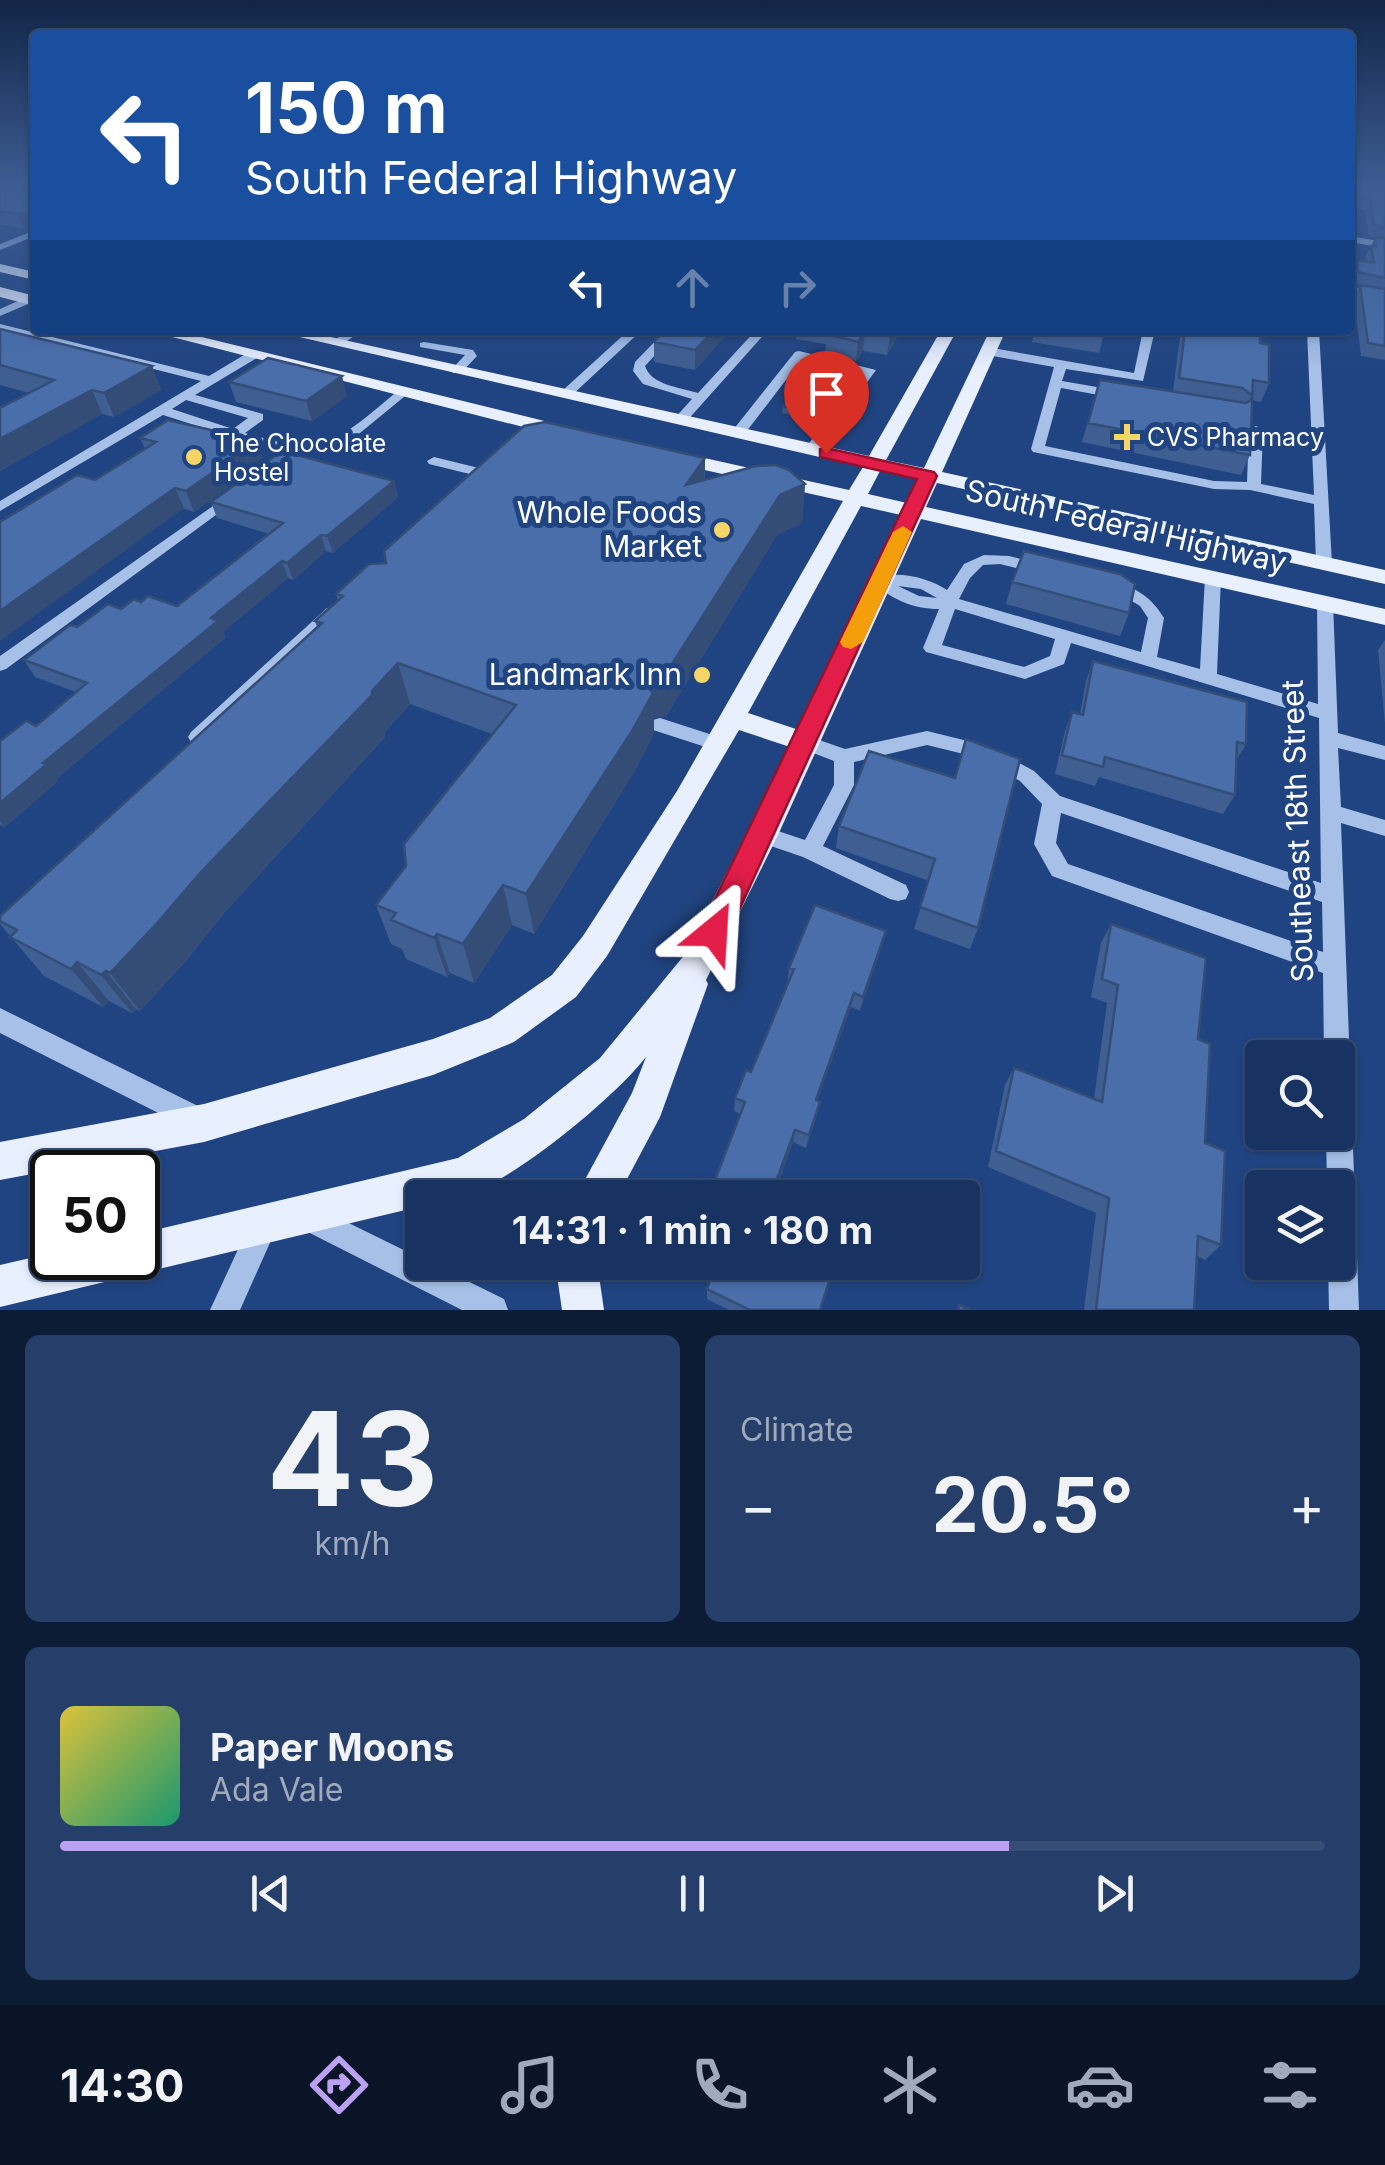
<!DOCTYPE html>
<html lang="en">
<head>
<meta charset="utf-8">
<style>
  :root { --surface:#183361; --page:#253f6a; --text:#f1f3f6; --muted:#9faabd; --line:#364e76; --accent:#bca0f2 }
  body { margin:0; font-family:Inter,sans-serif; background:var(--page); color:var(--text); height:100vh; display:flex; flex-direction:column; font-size:38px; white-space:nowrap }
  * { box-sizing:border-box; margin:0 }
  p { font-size:32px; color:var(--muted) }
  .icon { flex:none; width:55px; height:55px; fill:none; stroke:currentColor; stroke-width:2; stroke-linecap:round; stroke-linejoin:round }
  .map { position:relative; height:1310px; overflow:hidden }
  .drawer { display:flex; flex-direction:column; gap:25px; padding:25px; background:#0d1c35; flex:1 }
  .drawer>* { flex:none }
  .hud { position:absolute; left:30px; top:30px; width:1325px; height:305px; border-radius:10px; box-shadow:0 2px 8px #0004,0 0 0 2px var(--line); background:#1a4fa0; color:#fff; overflow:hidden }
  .tools { position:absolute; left:1245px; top:1040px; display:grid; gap:20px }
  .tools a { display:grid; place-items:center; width:110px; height:110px; border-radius:10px; background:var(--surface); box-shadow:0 2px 8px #0004,0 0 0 2px var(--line); font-size:50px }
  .speed { position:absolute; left:30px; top:1150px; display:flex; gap:20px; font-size:50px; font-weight:700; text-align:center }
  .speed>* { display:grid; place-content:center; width:130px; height:130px; border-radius:50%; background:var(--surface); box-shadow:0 2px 8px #0004,0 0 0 2px var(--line); line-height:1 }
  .speed .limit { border:5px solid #111; border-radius:15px; background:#fff; color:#111 }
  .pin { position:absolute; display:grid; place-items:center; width:85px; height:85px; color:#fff; margin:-102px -42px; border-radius:50% 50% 50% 0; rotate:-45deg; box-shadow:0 0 10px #0007 }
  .pin .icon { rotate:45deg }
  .me { position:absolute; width:110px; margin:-55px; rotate:27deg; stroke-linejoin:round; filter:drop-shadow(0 0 8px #0008) }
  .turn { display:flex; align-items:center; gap:35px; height:210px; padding:0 50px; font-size:45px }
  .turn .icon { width:130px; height:130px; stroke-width:2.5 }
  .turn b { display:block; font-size:70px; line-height:85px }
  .lanes { display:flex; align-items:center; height:95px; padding:0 50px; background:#0003; justify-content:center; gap:50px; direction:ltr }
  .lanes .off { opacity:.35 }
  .big { font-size:75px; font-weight:700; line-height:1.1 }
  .drawer .widget { flex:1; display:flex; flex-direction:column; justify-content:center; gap:15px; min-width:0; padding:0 35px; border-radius:15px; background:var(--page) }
  .drawer .dial { align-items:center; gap:0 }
  .dial b { font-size:130px; line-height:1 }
  .song { display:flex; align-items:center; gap:30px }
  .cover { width:120px; height:120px; border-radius:15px; background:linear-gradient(135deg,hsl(50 70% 55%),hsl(160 70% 35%)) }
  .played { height:10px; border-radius:5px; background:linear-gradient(90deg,var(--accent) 75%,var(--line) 75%) }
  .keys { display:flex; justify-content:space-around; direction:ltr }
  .heat { display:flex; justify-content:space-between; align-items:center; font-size:55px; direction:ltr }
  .drawer .tiles { flex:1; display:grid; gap:25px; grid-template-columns:1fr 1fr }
  .widget:last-child { grid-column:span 2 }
  .trip { position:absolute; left:405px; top:1180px; width:575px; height:100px; border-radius:10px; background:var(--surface); box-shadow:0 2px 8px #0004,0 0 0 2px var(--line); font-weight:700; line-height:100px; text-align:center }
  .tab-bar { display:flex; height:160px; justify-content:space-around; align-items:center; background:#0a1427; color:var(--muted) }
  .tab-bar .icon { width:70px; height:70px }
  .tab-bar .selected { color:var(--accent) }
  .tab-bar b { font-size:45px; color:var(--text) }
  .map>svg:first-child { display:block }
</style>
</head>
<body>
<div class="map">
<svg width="1385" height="1310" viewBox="0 0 1385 1310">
  <rect width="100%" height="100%" fill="#204481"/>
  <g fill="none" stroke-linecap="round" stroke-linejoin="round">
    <path stroke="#416094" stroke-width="12" stroke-dasharray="12 6" stroke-linecap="butt" d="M 417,330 L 419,335"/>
    <path fill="#a6c0e8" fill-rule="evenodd" d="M 35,230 L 35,236 L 0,250 L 0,244 Z
      M 1350,236 L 1385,242 L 1385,248 L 1350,242 Z
      M 1350,287 L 1385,293 L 1385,299 L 1350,293 Z
      M 27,297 L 35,297 L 35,301 L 0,316 L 0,309 Z
      M 0,324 L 209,376 L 249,352 L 257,352 L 257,358 L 195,395 L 263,414 L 263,420 L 245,433 C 327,457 339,440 400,389 L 410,392 L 349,442 L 317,452 L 301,452 L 271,472 L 264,468 L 286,450 L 244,441 L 163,415 L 0,511 L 0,501 L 201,381 L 0,330 ZM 186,400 L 248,418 L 233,429 L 172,409 Z
      M 349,330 L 363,330 L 341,345 L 333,345 L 333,341 Z
      M 629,330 L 642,330 L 570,397 L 562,397 L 562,391 Z
      M 666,330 L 678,330 L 645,366 C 651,385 679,387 698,393 L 756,330 L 768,330 L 685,423 L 680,424 L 673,420 L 692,399 L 643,384 L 633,371 L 635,362 Z
      M 1143,330 L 1155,330 L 1143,381 L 1066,369 L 1062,381 L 1120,391 L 1126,395 L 1120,399 L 1061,388 L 1045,446 L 1214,481 L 1247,482 L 1249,430 L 1256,426 L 1263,430 L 1261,484 L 1314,495 L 1307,330 L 1319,330 L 1332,564 L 1330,567 L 1318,567 L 1316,564 L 1314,504 L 1250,490 L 1214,489 L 1033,452 L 1031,449 L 1054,367 L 987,355 L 981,351 L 987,347 L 1134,373 Z
      M 424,342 L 473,350 L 477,356 L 461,373 L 453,373 L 451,370 L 465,355 L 420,347 L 420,343 Z
      M 799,351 L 876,370 L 816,453 L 806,453 L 804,450 L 862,372 L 802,359 L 743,436 L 733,436 L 733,430 L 795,352 Z
      M 434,457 L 487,470 L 489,473 L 482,477 L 429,464 L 427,461 Z
      M 230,494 L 235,495 L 235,501 L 6,669 L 0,671 L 0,656 Z
      M 984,555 L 1009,556 L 1047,566 L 1049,569 L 1041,574 L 1000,564 L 983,565 L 970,578 L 959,599 L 1141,652 L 1148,618 L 1140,606 L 1107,586 L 1115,581 C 1138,589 1152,598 1164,618 L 1157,657 L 1200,669 L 1205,577 L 1213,572 L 1219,573 L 1221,577 L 1217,674 L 1318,704 L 1317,603 L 1325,598 L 1333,603 L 1338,733 L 1385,746 L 1385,760 L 1338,748 L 1341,807 L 1385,820 L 1385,836 L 1341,823 L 1359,1310 L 1329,1310 L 1328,1262 L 1338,1262 L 1338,1188 L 1327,1188 L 1326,1132 L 1338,1132 L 1338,1058 L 1324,1058 L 1323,973 L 1052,876 L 1034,844 L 1042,804 L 1020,781 L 976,757 L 927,745 L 854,762 L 854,785 L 823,846 L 906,885 L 909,892 L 906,899 L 898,901 L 890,899 L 803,857 L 756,841 L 753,835 L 756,829 L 763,826 L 805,840 L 834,785 L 834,761 L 798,747 L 795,742 L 798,737 L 805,735 L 845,749 L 927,731 L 988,746 L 1034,771 L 1060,796 L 1321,883 L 1319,718 L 1071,643 L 1064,664 L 1025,679 L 926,652 L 923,648 L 939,609 C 913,609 890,599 872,581 C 891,568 928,577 947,590 L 964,564 ZM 898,586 L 921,589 L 937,598 L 919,596 ZM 955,609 L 1055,639 L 1050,656 L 1024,667 L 942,645 ZM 1061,813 L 1322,902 L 1323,952 L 1068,864 L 1056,843 Z
      M 333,607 L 339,608 L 341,612 L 339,616 L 205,742 L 191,742 L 188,737 L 191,732 L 327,608 Z
      M 660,718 L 725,739 L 728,744 L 725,749 L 718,751 L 653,730 L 651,725 L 653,720 Z
      M 0,1008 L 204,1109 L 208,1118 L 204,1127 L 195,1131 L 186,1127 L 0,1033 Z
      M 308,1203 L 422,1259 L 422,1262 L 429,1262 L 504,1299 L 508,1310 L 462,1310 L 298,1227 L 294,1217 L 298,1207 Z
      M 263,1213 L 273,1217 L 277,1227 L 240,1310 L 210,1310 L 253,1217 Z"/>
    <path fill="#e8effe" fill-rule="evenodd" d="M 0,264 L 35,272 L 35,280 L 0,272 Z
      M 0,287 L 35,296 L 35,306 L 0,297 Z
      M 145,330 L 173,330 L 573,428 L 575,432 L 566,438 Z
      M 269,330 L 299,330 L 869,456 L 941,330 L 957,330 L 886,460 L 924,468 L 990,330 L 1006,330 L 942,472 L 1385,570 L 1385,584 L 937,483 L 926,507 L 1385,609 L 1385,625 L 921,519 L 778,835 L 706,980 L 708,984 L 660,1117 L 617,1198 L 575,1198 L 632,1093 L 646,1057 C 615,1097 510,1185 461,1196 C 449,1199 435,1198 422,1198 L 422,1206 L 0,1307 L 0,1265 L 52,1253 L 52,1258 L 138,1258 L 138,1234 L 458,1158 L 524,1119 L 600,1058 L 686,953 L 790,747 L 739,730 L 607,956 L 576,997 L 514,1042 L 433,1075 L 204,1142 L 0,1180 L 0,1142 L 204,1104 L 433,1039 L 490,1018 L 552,975 L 583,936 L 677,791 L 843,501 L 673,463 L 663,457 L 673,451 L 849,490 L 863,467 ZM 880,471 L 918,479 L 907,503 L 868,494 ZM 861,506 L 901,515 L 799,730 L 748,713 Z
      M 555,1262 L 597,1262 L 604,1310 L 562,1310 Z"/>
  </g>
  <path fill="#3f5f92" d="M 0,185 L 35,185 L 35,227 L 24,229 L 0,224 Z
    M 1350,185 L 1385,185 L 1385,360 L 1361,356 L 1354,297 L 1359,285 L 1353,284 L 1352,272 L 1357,260 L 1366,262 L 1365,258 L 1375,238 L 1368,235 L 1365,210 L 1350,208 Z
    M 0,329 L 152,366 L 161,390 L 114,417 L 102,414 L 0,471 L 0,408 L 29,393 L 0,385 Z
    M 665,330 L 730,330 L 695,370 L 654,362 L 654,342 Z
    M 796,330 L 901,330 L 887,355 L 863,351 L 856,361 L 825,354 L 826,344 L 796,339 Z
    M 1035,330 L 1105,330 L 1099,353 L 1032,342 Z
    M 1181,330 L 1260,330 L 1260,343 L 1269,383 L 1261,402 L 1252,400 L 1250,455 L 1241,475 L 1082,442 L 1100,380 L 1173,391 Z
    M 848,373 L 816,420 L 782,413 L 783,406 Z
    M 229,382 L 347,396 L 312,421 L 236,402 Z
    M 140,438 L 264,461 L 194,512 L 95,480 L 145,449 Z
    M 705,458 L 705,480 L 805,484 L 802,523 L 777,535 L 666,716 L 654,718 L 654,734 L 634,772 L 534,934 L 512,925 L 474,983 L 450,973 L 447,977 L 406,959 L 402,949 L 391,944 L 376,905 L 406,866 L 492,734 L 410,704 L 385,732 L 385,737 L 225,912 L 185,962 L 140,1011 L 136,1009 L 132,1013 L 109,1001 L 103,1007 L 44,976 L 0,924 L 0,916 L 317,627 L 315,621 L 338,601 L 336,594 L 386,563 Z
    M 394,481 L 398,497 L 333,553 L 326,551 L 293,580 L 288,578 L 223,632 L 225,638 L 56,779 L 58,781 L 5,827 L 0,825 L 0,741 L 36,726 L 76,692 L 35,677 L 24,660 L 77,627 L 121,609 L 141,602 L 177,606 L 269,534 L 217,518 L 211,502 Z
    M 1012,582 L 1129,613 L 1120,636 L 1006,604 Z
    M 1385,640 L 1385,724 L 1378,650 Z
    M 1093,661 L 1246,744 L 1236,761 L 1235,795 L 1223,814 L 1099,777 L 1095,786 L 1055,774 L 1065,731 L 1072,712 L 1080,714 L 1086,681 Z
    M 869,751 L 978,928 L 970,949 L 914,929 L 929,881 L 836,848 L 839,826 Z
    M 1111,924 L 1198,1039 L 1205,1143 L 1221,1245 L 1205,1260 L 1197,1256 L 1194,1310 L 1084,1310 L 1096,1213 L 988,1167 L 1005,1085 L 1014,1068 L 1094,1099 L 1107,1003 L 1091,997 L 1101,943 Z
    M 886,931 L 860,1011 L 851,1007 L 817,1101 L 817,1115 L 806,1148 L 793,1142 L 773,1198 L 692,1198 L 713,1185 L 740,1114 L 734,1111 L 735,1098 L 751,1072 L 788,982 L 789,968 Z
    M 703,1262 L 813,1262 L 820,1310 L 729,1310 L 707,1299 L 707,1289 L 714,1268 Z"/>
  <path fill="#334d77" d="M 31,212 L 35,227 L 24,229 L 17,214 Z
    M 714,330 L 730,330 L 695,370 L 695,350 Z
    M 894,330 L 901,330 L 887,355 L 890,336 Z
    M 865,331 L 863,351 L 856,361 L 858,342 Z
    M 152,366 L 161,390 L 114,417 L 104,393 Z
    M 849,366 L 848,373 L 816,420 L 817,413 Z
    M 342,376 L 347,396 L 312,421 L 306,401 Z
    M 92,390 L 102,414 L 0,471 L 0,439 Z
    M 258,441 L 264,461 L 194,512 L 186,491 Z
    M 705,458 L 704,497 L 686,485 Z
    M 394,481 L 398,497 L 333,553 L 327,536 Z
    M 805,484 L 802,523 L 777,535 L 666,716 L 654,718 L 654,734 L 634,772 L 534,934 L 526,894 L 646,685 L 648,677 L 780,495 Z
    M 175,488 L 184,508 L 0,641 L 0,611 Z
    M 321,535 L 326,551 L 293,580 L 287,563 Z
    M 282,561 L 288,578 L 223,632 L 225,638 L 56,779 L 58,781 L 5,827 L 0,821 L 0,803 L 43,763 L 211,618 Z
    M 398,663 L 410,704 L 385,732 L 385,737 L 225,912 L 185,962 L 140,1011 L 110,973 L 201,872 Z
    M 503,885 L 512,925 L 474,983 L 463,944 Z
    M 886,931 L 882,946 L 860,1011 L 863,997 Z
    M 437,934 L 450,973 L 447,977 L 434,938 Z
    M 77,962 L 109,1001 L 103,1007 L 71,969 Z
    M 106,971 L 136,1009 L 132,1013 L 101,975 Z
    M 854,993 L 851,1007 L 813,1113 L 816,1100 Z
    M 820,1102 L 817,1115 L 806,1148 L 809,1135 Z
    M 795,1130 L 793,1142 L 773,1198 L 770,1198 Z"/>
  <path fill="#496eaa" stroke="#334d77" stroke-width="2.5" d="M 30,185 L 35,185 L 35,217 L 32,217 L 31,212 L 17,214 L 0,211 L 0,188 L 31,193 Z
    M 1350,185 L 1385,185 L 1385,228 L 1373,224 L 1370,199 L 1350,196 Z
    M 1375,238 L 1385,238 L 1385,278 L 1358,272 L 1357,260 L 1374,263 L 1371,246 L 1376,247 Z
    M 1360,285 L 1385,289 L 1385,346 L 1368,343 Z
    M 0,329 L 152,366 L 104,393 L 92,390 L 0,439 L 0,408 L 54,380 L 0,365 Z
    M 665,330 L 714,330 L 695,350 L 654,342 Z
    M 831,330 L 894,330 L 890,336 L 865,331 L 858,342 L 827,334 Z
    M 1066,330 L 1105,330 L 1104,336 Z
    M 1185,330 L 1260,330 L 1260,343 L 1269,345 L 1269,383 L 1253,380 L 1250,455 L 1088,423 L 1100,380 L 1246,403 L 1251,400 L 1252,395 L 1242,388 L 1179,378 Z
    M 268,358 L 342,376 L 306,401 L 229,382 Z
    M 817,359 L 849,366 L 817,413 L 783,406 Z
    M 168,420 L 258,441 L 186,491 L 175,488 L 0,611 L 0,522 L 77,475 L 95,480 L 156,442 L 140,438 Z
    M 545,422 L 705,458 L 686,485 L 756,466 L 776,465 L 789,470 L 805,484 L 780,495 L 665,675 L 648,677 L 646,685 L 653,693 L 632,731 L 526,894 L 503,885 L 463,944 L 437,934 L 434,938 L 391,920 L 396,913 L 376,905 L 406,866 L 404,844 L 516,705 L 398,663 L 372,691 L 372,695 L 201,872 L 158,922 L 110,973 L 106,971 L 101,975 L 77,962 L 71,969 L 10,937 L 17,930 L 0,921 L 0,916 L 322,623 L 315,621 L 343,596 L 336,594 L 369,564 L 386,563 L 384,551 L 524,426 Z
    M 282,451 L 394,481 L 327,536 L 321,535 L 287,563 L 282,561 L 211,618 L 218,621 L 43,763 L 47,764 L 0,803 L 0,741 L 26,721 L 36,726 L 87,683 L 24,660 L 70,625 L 77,627 L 108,604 L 121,609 L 134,599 L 141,602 L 148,596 L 177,606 L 283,523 L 211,502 Z
    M 1024,551 L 1120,574 L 1135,584 L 1129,613 L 1012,582 Z
    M 1093,661 L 1247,702 L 1246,744 L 1237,742 L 1235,795 L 1105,757 L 1103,767 L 1062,755 L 1072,712 L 1083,715 Z
    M 966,739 L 1020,759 L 978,928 L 920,907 L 935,859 L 839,826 L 869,751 L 955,778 Z
    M 815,905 L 886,931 L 863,997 L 854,993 L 816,1100 L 820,1102 L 809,1135 L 795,1130 L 770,1198 L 692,1198 L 699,1179 L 713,1185 L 745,1102 L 735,1098 L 746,1070 L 751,1072 L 794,969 L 789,968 Z
    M 1111,924 L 1206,958 L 1198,1039 L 1210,1044 L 1205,1143 L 1225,1151 L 1221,1245 L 1198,1236 L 1194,1310 L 1096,1310 L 1109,1198 L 996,1151 L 1014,1068 L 1102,1102 L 1118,985 L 1102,979 Z
    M 716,1262 L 813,1262 L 832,1272 L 820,1310 L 750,1310 L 707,1289 Z
    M 959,1305 L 971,1310 L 958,1310 Z"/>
  <linearGradient id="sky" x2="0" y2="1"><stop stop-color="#122547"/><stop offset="0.5" stop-color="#3c5c92"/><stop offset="1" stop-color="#3c5c92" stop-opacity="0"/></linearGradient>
  <rect width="1385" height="368" fill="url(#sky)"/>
  <path fill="#e11d48" stroke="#92132f" stroke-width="2.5" d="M 826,448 L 934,472 L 937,476 L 725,941 L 714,945 L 704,941 L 699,932 L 917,479 L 820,457 L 820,449 Z"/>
  <path fill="#f59e0b" d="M 903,526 L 912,532 L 863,642 L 851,649 L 843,647 L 840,642 L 893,532 Z"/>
  <g fill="#f5d566" stroke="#204481" stroke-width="4">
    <path d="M1122 422h10v10h10v10h-10v10h-10v-10h-10v-10h10z"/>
    <circle cx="194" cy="457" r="10"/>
    <circle cx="722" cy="530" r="10"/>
    <circle cx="702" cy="675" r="10"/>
  </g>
  <g text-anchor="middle" stroke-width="10" stroke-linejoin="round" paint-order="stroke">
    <g font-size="25" fill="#fff" stroke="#204481" text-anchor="start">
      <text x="1147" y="446">CVS Pharmacy</text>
      <text x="214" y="452">The Chocolate<tspan x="214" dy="29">Hostel</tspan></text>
    </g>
    <g font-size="30" fill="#fff" stroke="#204481" text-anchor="end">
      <text x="702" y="523">Whole Foods<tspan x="702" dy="34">Market</tspan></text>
      <text x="682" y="685">Landmark Inn</text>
    </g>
    <g font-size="30" fill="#fff" stroke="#204481">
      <text transform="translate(1126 527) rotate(13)" y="10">South Federal Highway</text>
      <text transform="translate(1298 831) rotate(-92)" y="10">Southeast 18th Street</text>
    </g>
  </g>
</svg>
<div class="tools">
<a><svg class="icon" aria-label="search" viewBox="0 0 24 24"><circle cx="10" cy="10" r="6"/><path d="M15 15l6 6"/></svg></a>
<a><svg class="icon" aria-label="layers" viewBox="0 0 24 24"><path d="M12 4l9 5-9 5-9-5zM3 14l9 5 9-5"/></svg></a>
</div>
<div class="speed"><div class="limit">50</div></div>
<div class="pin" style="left:826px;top:453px;background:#d93025"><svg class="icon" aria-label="arrive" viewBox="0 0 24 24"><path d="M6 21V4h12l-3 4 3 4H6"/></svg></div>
<svg class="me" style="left:714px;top:932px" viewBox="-20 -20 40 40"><path d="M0-17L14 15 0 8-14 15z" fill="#e11d48" stroke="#fff" stroke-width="4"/></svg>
<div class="trip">14:31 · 1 min · 180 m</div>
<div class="hud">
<div class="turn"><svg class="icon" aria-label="left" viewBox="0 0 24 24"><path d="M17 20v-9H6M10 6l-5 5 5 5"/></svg><div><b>150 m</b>South Federal Highway</div></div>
<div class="lanes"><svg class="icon" aria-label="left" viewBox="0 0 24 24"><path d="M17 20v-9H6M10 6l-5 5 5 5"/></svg><svg class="icon off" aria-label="ahead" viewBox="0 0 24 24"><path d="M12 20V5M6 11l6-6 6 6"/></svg><svg class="icon off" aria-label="right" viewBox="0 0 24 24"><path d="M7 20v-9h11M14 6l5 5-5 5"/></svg></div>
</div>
</div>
<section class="drawer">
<div class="tiles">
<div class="widget dial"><b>43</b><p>km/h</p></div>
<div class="widget"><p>Climate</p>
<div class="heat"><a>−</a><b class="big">20.5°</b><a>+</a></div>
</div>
<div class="widget">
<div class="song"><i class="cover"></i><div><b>Paper Moons</b><p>Ada Vale</p></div></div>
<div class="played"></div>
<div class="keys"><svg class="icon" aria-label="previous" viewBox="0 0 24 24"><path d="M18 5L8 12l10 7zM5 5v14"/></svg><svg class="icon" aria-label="pause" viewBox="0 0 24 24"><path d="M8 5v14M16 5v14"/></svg><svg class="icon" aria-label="next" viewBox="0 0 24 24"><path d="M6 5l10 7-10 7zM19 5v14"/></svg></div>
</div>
</div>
</section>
<nav class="tab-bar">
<b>14:30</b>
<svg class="icon selected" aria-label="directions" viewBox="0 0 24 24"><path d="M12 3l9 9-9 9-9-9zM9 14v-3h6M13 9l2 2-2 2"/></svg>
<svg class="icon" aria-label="music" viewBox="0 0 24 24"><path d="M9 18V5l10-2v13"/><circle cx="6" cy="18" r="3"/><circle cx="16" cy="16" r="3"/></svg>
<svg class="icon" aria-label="phone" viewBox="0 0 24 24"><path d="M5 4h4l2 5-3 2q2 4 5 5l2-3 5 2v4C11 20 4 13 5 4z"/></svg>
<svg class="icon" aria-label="climate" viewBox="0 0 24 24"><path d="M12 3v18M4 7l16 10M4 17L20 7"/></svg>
<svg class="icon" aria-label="car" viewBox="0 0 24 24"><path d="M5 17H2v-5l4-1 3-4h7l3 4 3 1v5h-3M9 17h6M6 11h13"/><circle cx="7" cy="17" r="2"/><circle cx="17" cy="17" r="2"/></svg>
<svg class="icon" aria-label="filters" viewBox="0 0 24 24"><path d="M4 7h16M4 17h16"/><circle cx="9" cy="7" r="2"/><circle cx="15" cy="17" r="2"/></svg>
</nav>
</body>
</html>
